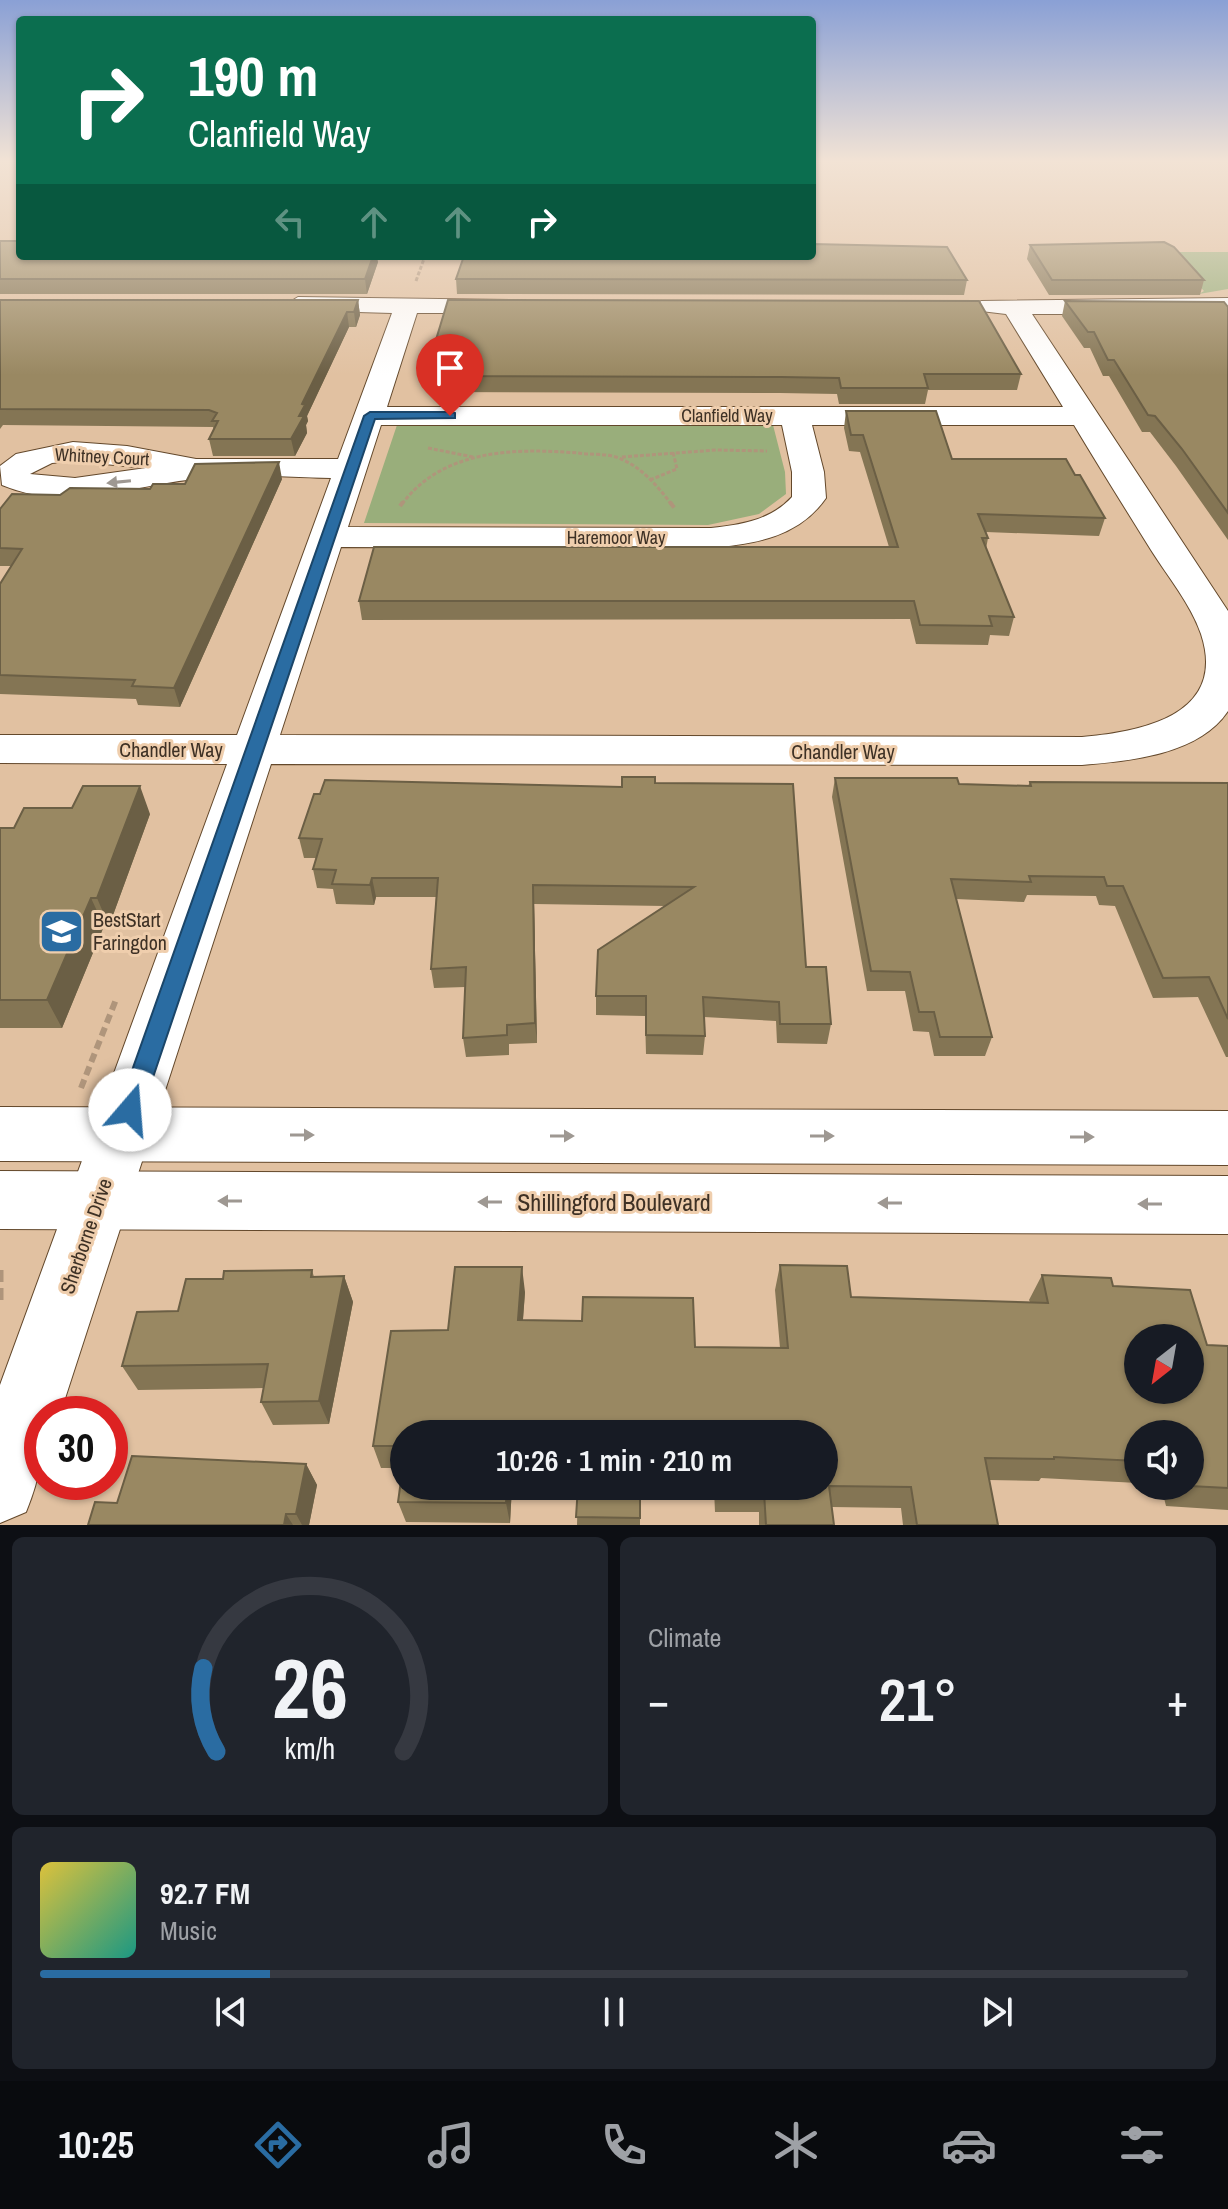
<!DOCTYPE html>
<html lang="en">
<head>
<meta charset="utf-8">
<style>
  :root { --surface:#171b24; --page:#20242c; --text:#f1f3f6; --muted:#9ea1a6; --line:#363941; --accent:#2a6ca2 }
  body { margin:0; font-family:"Archivo Narrow",sans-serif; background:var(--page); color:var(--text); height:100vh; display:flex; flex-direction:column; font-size:30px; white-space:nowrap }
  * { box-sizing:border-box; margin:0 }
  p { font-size:26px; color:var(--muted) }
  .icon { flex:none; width:44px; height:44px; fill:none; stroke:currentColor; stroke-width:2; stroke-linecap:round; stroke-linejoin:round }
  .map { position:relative; height:1525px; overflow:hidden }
  .details { display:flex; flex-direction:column; gap:12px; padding:12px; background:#0d0f14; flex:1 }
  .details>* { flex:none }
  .hud { position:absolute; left:16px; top:16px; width:800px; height:244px; border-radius:8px; box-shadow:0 2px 6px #0004; background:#0b6e4f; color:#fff; overflow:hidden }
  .needle { width:52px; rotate:211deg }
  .controls { position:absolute; left:1124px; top:1324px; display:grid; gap:16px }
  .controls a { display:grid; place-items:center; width:80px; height:80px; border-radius:50%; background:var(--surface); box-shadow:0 2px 6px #0004; font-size:40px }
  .speed { position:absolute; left:24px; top:1396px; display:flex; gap:16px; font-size:40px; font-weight:700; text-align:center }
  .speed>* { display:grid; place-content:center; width:104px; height:104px; border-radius:50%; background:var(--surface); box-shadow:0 2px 6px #0004; line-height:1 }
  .speed .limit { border:12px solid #d22; background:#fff; color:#111 }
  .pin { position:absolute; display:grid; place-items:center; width:68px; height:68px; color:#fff; margin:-82px -34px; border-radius:50% 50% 50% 0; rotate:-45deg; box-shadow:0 0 8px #0007 }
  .pin .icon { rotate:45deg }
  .me { position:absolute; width:88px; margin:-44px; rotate:18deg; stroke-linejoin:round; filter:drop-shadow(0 0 6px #0008) }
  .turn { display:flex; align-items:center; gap:28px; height:168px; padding:0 40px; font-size:36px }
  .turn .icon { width:104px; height:104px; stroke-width:2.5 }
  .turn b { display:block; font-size:56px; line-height:68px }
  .lanes { display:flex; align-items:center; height:76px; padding:0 40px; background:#0003; justify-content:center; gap:40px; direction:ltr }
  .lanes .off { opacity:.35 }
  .big { font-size:60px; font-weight:600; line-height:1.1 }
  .details .tile { flex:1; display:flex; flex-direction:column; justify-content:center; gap:12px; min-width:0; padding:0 28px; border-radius:12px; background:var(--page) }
  .details .dial { align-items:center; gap:0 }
  .dial svg { height:208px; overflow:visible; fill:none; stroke:var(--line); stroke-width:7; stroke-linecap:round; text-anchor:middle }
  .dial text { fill:var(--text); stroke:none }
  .song { display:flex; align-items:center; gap:24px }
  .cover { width:96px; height:96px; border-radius:12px; background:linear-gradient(135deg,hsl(50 70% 55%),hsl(170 70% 35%)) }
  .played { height:8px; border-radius:4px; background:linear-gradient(90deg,var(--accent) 20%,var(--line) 20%) }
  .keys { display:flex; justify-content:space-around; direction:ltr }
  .heat { display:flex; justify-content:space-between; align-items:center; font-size:44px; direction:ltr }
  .details .tiles { flex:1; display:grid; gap:12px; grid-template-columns:1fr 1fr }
  .tile:last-child { grid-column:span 2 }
  .trip { position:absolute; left:390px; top:1420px; width:448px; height:80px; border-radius:40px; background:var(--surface); box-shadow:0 2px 6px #0004; font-weight:600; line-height:80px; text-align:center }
  .menu { display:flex; height:128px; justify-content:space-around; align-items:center; background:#090b0e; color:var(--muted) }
  .menu .icon { width:56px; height:56px }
  .menu .current { color:var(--accent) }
  .menu b { font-size:36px; color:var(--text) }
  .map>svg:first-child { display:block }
</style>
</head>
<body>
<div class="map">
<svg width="1228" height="1525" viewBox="0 0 1228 1525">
  <rect width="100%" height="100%" fill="#e1c1a1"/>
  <path fill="#99ae7b" d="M 1167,252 L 1228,252 L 1228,289 L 1199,294 L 1204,291 Z
    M 426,423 L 773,425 L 785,472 L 786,494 L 759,514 L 708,525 L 364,523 L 397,425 Z"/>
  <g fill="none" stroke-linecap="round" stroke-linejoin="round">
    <defs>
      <path id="minor" d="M 298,297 L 515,300 L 519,305 L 506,313 L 417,313 L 387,407 L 1063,407 L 1006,314 L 981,311 L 977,306 L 981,301 L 1228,298 L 1228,314 L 1032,314 L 1228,611 L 1228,711 C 1199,755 1129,761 1082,765 L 271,764 L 60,1414 L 42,1414 C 42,1455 42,1473 26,1512 L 0,1523 L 0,1385 L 227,764 L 0,763 L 0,735 L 237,735 L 331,478 C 286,477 240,473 195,479 C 131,486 65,512 2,485 L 0,466 L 16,454 L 73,442 L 127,446 L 196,459 L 338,459 L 392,313 L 289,310 L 285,305 ZM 381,425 L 782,425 L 792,472 L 792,497 C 771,520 741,525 711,528 L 348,527 ZM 812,425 L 1074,425 C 1099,467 1125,508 1151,550 C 1168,577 1190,603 1201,634 C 1228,716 1140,732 1082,737 L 280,735 L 341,547 L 711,548 C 755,544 799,537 826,498 L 824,472 ZM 73,461 L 146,468 L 75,478 L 30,474 L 52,463 Z"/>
      <path id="tertiary" d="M 0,1107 L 1228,1111 L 1228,1165 L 0,1161 Z
        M 0,1171 L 1228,1176 L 1228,1234 L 0,1229 Z"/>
    </defs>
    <use href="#minor" stroke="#63482b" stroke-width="2"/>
    <use href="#tertiary" stroke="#63482b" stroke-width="2"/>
    <path stroke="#af957b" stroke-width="3" stroke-dasharray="4 2" stroke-linecap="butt" d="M 416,281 L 425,256
      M 428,448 L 473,457
      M 622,457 L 716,450 L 767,451
      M 650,480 L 677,469 L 673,452
      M 402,504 C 443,449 515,448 578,453 C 592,455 608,453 621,459 C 641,467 658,486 671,504"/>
    <path stroke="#af957b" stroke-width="4" stroke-dasharray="7 3" stroke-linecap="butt" d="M 670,502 L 675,509
      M 400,506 L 403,502"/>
    <path stroke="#af957b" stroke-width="6" stroke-dasharray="9 5" stroke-linecap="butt" d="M 81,1088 L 117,997"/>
    <path stroke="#af957b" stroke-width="7" stroke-dasharray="12 6" stroke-linecap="butt" d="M 0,1270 L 0,1300"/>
    <use href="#minor" fill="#fff" fill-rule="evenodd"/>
    <use href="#tertiary" fill="#fff" fill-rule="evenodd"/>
  </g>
  <path fill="#847554" d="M 0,241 L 378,262 L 367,294 L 0,294 Z
    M 1030,245 L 1204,280 L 1200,295 L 1049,295 L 1027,259 Z
    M 456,279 L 967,280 L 964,295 L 457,294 Z
    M 0,300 L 358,300 L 360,315 L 356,327 L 349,327 L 307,416 L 308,421 L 306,425 L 307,433 L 295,456 L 213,456 L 209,439 L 214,430 L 213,427 L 3,425 L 0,429 Z
    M 1065,301 L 1228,307 L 1228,540 L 1176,466 L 1150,432 L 1142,432 L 1109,376 L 1103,376 L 1090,348 L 1084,348 L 1062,316 Z
    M 1021,374 L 1017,390 L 928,390 L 925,404 L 839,404 L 837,394 L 780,393 L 427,392 L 425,376 Z
    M 846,411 L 952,459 L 1075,475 L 1105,518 L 1099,536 L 986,532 L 988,538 L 986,549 L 1014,617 L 1009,636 L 990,635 L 988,645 L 916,644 L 910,619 L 362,620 L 359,601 L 889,547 L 860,452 L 849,451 L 844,428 Z
    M 282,479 L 180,707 L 138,705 L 136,699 L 0,694 L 0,584 L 11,566 L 0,566 L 0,509 L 60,495 L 150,489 L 185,484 Z
    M 835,778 L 959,784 L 1028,786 L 1030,782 L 1228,783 L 1228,1057 L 1226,1057 L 1198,997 L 1153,998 L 1115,906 L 1099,905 L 1096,896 L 1027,895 L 1024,902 L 956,899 L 992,1037 L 985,1056 L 934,1056 L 929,1032 L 913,1031 L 905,991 L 867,991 L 832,797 Z
    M 655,783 L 806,967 L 831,1024 L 827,1044 L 777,1043 L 776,1021 L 704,1017 L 705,1036 L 703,1055 L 646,1054 L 645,1016 L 596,1015 L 596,996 L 665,906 L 534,904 L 537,1043 L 509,1044 L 509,1055 L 466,1057 L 463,1038 L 465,987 L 434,988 L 431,969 L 436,897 L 376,897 L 374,905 L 336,904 L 333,889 L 317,888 L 313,869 L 316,858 L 304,858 L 299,838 L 622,787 Z
    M 150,814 L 109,926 L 104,926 L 62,1028 L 0,1028 L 0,828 L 14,828 Z
    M 780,1265 L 851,1297 L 1030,1302 L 1029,1300 L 1042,1275 L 1113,1286 L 1207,1345 L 1228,1346 L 1228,1510 L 1166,1506 L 1161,1486 L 1190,1486 L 1190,1434 L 1138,1434 L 1138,1483 L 1041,1478 L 1039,1481 L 989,1480 L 998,1525 L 903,1525 L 901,1508 L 832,1507 L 834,1525 L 759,1525 L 759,1512 L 715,1512 L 714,1489 L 640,1490 L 640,1525 L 577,1525 L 578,1486 L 824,1486 L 824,1434 L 404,1434 L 404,1486 L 512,1486 L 510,1523 L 406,1522 L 398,1502 L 403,1468 L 381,1468 L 373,1446 L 448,1330 L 525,1292 L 523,1320 L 695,1347 L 780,1348 L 775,1290 Z
    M 312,1270 L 314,1277 L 344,1276 L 353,1302 L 329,1424 L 273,1425 L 261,1402 L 264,1388 L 138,1390 L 122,1366 L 178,1311 L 223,1279 Z
    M 306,1464 L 317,1485 L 309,1525 L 88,1525 L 117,1503 Z"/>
  <path fill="#6b5f45" d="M 373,256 L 377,256 L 378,262 L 367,294 L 365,279 Z
    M 358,300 L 360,315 L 356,327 L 354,312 Z
    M 347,312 L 349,327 L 307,416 L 308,421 L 306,425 L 307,433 L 295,456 L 291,439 L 302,404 Z
    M 279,462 L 282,479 L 180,707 L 174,688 Z
    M 140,786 L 150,814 L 109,926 L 97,898 Z
    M 372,878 L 376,897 L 374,905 L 370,885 Z
    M 533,885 L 534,904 L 537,1043 L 535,1023 Z
    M 91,898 L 104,926 L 62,1028 L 47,1000 Z
    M 522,1267 L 525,1292 L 521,1344 L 518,1320 Z
    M 344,1276 L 353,1302 L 329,1424 L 319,1401 Z
    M 306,1464 L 317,1485 L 309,1525 L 302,1525 L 296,1514 Z
    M 507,1486 L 512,1486 L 510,1523 L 506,1503 Z
    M 286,1514 L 293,1525 L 284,1525 Z"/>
  <path fill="#998862" stroke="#6b5f45" stroke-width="2" fill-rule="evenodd" d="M 0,241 L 20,241 L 20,256 L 373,256 L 365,279 L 0,279 Z
    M 1164,242 L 1174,247 L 1204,280 L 1052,280 L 1030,245 Z
    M 812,244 L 947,247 L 967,280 L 456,279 L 464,256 L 812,256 Z
    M 0,300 L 358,300 L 354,312 L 347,312 L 302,404 L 305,405 L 299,416 L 304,416 L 291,439 L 209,439 L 218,421 L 212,421 L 217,413 L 209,410 L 0,409 Z
    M 448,300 L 979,301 L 1021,374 L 924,374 L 928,388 L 841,388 L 839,378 L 781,377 L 425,376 Z
    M 1065,301 L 1224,302 L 1228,307 L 1228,513 L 1182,449 L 1155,416 L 1148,415 L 1114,360 L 1108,360 L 1094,332 L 1088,332 Z
    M 846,411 L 936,411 L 952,459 L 1066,459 L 1075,475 L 1080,475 L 1105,518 L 978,514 L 988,538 L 982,538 L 1014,617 L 989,616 L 992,626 L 920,625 L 914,601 L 359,601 L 374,547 L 898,547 L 863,435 L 851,435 Z
    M 279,462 L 174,688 L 132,686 L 135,680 L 0,675 L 0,584 L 22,549 L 0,548 L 0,509 L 12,494 L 60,495 L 70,488 L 150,489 L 153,484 L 185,484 L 195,464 Z
    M 622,777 L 655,777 L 655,783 L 793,784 L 806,967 L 826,967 L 831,1024 L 780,1024 L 779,1002 L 703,997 L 705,1036 L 646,1035 L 646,996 L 596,996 L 598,950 L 694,887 L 533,885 L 535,1023 L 507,1025 L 507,1035 L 463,1038 L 466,967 L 431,969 L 438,878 L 372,878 L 370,885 L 332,884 L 336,870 L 313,869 L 322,839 L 299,838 L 314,794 L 320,794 L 325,780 L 622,787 Z
    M 835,778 L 957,778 L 959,784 L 1031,786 L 1030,782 L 1228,783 L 1228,1019 L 1209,977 L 1163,978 L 1123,886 L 1107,886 L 1104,877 L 1029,876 L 1031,882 L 951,879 L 992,1037 L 940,1037 L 934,1012 L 919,1012 L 910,972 L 871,971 Z
    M 83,786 L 140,786 L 97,898 L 91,898 L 47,1000 L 0,1000 L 0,828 L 14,828 L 24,808 L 72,808 Z
    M 780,1265 L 847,1266 L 851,1297 L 1048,1303 L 1042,1275 L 1111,1278 L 1113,1286 L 1190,1290 L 1207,1345 L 1228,1346 L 1228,1488 L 1190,1486 L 1190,1434 L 1138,1434 L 1138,1461 L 1054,1457 L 1054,1459 L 985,1458 L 998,1525 L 917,1525 L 911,1487 L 829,1486 L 834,1525 L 766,1525 L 764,1492 L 718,1492 L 718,1486 L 824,1486 L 824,1434 L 580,1434 L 580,1427 L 511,1427 L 511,1434 L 404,1434 L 404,1446 L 373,1446 L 391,1331 L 448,1330 L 455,1267 L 522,1267 L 518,1320 L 582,1321 L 583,1297 L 693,1298 L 695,1347 L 788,1348 ZM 1138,1338 L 1190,1338 L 1190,1390 L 1138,1390 Z
    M 312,1270 L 311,1277 L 344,1276 L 319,1401 L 261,1402 L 268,1364 L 122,1366 L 137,1312 L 178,1311 L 186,1279 L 223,1279 L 224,1271 Z
    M 132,1456 L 306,1464 L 296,1514 L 286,1514 L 284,1525 L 88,1525 L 95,1502 L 117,1503 Z
    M 404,1459 L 404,1486 L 507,1486 L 506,1503 L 398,1502 Z
    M 578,1486 L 640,1486 L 640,1518 L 576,1517 Z"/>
  <defs><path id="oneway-solid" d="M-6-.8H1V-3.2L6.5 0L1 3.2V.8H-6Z" transform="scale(2)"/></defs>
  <g fill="#9e9892">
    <use href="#oneway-solid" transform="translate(119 482) rotate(174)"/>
    <use href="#oneway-solid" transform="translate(302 1135)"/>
    <use href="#oneway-solid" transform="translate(562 1136)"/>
    <use href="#oneway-solid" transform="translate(822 1136)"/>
    <use href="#oneway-solid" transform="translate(1082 1137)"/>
    <use href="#oneway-solid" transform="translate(230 1201) rotate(-180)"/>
    <use href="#oneway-solid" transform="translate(490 1202) rotate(-180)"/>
    <use href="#oneway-solid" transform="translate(890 1203) rotate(-180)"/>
    <use href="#oneway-solid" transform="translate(1150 1204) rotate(-180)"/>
  </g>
  <linearGradient id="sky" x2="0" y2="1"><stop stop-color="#8aa0d5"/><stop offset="0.43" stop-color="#f2e3d5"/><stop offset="1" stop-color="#f2e3d5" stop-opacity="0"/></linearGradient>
  <rect width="1228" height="375" fill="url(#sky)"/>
  <path fill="#2a6ca2" stroke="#1b4669" stroke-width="2" d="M 450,412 L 455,413 L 455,418 L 375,419 L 142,1110 L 139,1117 L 130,1120 L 121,1117 L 118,1110 L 364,416 L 370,412 Z"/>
  <defs>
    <symbol id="school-square" viewBox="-11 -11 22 22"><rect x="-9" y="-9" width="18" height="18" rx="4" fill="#2a6ca2" stroke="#efcead"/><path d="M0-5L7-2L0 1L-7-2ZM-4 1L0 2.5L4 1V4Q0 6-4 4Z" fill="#fff"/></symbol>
  </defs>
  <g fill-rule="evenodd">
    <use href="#school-square" x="36" y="906" width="51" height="51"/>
  </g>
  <g text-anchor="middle" stroke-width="6" stroke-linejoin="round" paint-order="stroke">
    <g font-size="18" fill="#3e3125" stroke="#efcead">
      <text x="727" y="422">Clanfield Way</text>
      <text transform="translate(102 457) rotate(3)" y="6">Whitney Court</text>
      <text x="616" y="544">Haremoor Way</text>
    </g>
    <g font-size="20" fill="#3e3125" stroke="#efcead">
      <text x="171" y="757">Chandler Way</text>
      <text x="843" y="759">Chandler Way</text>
      <text transform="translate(86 1236) rotate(-71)" y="7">Sherborne Drive</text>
    </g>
    <g font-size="20" fill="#3e3125" stroke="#efcead" text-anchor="start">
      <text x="93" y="927">BestStart<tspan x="93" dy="23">Faringdon</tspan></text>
    </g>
    <g font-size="24" fill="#3e3125" stroke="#efcead">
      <text x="614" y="1211">Shillingford Boulevard</text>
    </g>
  </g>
</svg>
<div class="controls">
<a><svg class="needle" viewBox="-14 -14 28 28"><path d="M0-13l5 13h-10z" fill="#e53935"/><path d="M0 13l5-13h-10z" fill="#9ea1a6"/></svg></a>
<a><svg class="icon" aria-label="sound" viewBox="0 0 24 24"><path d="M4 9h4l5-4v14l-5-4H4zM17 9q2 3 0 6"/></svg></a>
</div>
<div class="speed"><div class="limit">30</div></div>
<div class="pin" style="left:450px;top:416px;background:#d93025"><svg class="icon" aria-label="arrive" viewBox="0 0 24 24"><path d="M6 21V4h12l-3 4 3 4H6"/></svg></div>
<svg class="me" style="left:130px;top:1110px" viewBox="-20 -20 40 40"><circle r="19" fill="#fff"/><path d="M0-13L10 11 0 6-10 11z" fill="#2a6ca2"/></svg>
<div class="trip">10:26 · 1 min · 210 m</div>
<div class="hud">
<div class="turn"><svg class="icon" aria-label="right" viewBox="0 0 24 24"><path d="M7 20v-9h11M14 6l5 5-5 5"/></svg><div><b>190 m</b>Clanfield Way</div></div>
<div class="lanes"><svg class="icon off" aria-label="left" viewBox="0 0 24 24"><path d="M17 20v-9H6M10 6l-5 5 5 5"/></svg><svg class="icon off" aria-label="ahead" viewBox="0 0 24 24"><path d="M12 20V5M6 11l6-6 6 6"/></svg><svg class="icon off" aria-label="ahead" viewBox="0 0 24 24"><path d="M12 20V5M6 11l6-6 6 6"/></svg><svg class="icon" aria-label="right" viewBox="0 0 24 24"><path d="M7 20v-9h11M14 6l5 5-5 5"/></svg></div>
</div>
</div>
<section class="details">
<div class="tiles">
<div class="tile dial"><svg viewBox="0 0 100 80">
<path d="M14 69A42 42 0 1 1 86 69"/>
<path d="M14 69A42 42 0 0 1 9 37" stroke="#2a6ca2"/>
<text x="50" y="56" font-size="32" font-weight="700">26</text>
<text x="50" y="72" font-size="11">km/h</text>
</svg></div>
<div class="tile"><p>Climate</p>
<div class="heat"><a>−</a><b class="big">21°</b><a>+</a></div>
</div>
<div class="tile">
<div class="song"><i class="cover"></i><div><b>92.7 FM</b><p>Music</p></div></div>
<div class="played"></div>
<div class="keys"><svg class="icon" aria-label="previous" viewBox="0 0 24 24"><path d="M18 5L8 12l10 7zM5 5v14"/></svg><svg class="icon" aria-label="pause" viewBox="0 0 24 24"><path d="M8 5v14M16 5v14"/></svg><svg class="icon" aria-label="next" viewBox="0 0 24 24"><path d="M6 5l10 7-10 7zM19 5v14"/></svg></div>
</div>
</div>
</section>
<nav class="menu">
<b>10:25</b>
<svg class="icon current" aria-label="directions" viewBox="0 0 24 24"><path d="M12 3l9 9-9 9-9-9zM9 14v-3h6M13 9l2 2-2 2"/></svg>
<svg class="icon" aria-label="music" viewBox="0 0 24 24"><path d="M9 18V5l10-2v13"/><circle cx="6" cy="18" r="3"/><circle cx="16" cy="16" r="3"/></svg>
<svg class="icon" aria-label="phone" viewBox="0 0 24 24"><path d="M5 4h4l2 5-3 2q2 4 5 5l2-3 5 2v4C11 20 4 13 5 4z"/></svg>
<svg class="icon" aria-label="climate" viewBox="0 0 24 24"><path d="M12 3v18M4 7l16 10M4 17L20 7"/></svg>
<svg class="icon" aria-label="car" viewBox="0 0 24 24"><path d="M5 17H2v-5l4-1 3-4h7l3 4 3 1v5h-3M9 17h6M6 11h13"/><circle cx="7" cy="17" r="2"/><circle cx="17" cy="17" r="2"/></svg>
<svg class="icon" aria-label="filters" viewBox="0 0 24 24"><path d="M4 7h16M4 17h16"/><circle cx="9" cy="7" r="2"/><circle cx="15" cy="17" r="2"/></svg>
</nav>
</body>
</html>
